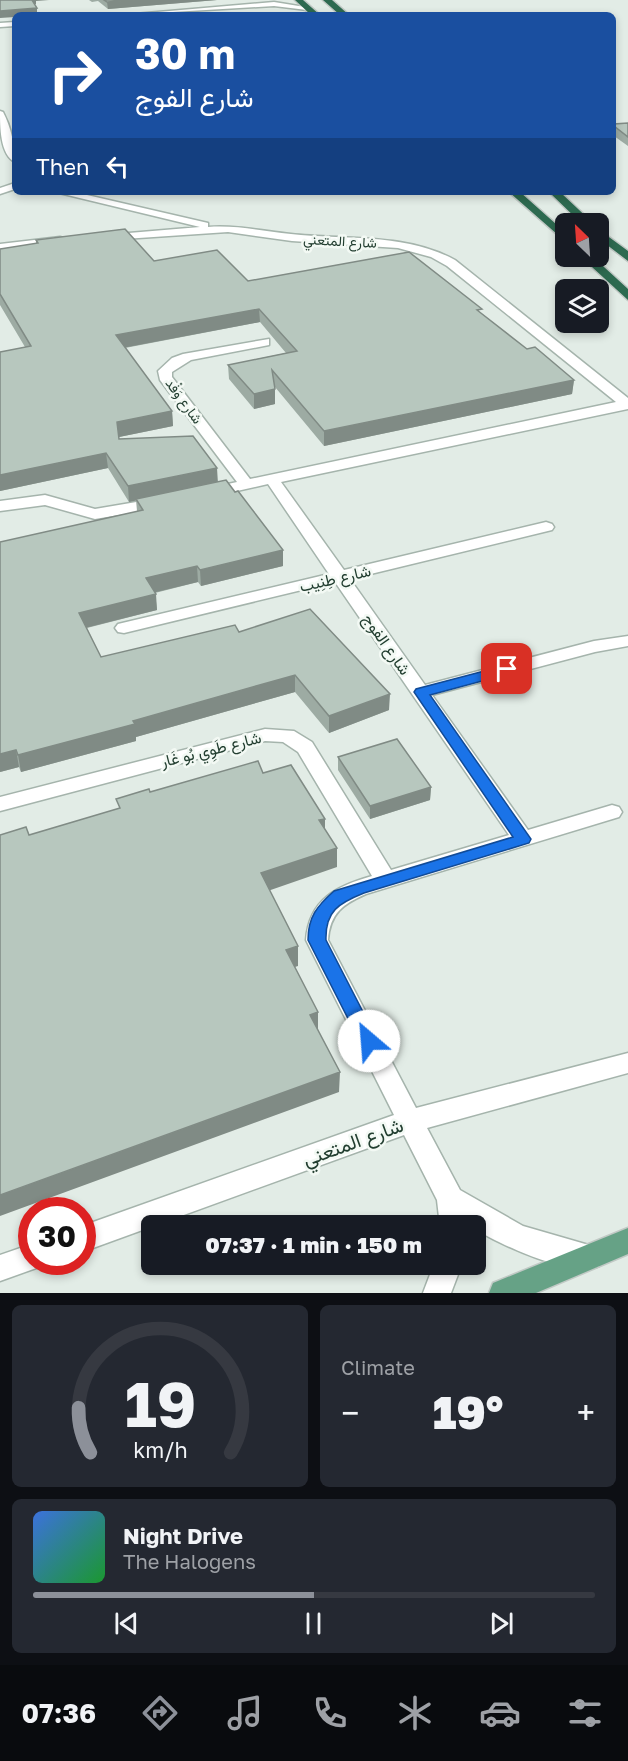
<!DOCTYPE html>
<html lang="en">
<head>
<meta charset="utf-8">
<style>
  :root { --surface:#171b24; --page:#242831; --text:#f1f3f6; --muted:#9ea1a6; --line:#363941; --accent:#8c9099 }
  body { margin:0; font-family:"Golos Text",Vazirmatn,sans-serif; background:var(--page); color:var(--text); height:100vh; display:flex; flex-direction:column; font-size:22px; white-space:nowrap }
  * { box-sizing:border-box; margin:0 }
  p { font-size:20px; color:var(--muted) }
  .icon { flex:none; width:33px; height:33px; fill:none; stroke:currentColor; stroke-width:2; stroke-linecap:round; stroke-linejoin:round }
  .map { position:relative; height:1293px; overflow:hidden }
  .details { display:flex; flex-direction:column; gap:12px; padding:12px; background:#0d0f14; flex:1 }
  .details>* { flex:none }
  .banner { position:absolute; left:12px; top:12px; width:604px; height:183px; border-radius:9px; box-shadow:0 3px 9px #0003; background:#1a4fa0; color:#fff; overflow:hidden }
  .needle { width:39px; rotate:335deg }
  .controls { position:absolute; left:555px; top:213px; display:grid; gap:12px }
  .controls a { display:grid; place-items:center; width:54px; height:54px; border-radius:9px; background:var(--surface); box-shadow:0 3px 9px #0003; font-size:30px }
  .speed { position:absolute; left:18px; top:1197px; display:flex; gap:12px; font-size:30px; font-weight:700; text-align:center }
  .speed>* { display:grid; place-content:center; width:78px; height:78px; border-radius:50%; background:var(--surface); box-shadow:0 3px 9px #0003; line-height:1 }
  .speed .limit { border:9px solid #d22; background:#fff; color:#111 }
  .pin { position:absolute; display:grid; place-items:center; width:51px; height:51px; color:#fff; margin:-26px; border-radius:12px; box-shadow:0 3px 9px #0006 }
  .me { position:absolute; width:66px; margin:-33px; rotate:333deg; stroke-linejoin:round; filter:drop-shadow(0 0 4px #0008) }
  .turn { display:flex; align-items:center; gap:21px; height:126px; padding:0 24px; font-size:27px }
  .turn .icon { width:78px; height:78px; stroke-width:2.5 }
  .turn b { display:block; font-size:42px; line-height:51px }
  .then { display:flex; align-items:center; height:57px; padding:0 24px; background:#0003; gap:12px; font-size:22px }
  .big { font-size:45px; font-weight:800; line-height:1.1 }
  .details .tile { flex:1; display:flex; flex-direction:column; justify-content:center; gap:9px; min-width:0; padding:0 21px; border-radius:9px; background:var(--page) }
  .details .dial { align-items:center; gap:0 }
  .dial svg { height:156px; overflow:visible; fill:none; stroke:var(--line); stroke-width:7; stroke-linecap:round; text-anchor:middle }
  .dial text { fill:var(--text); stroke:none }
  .song { display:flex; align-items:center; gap:18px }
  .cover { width:72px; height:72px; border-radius:9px; background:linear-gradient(135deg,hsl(220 70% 55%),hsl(130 70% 35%)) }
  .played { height:6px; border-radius:3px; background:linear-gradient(90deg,var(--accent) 50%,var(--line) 50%) }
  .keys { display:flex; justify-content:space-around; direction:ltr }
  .heat { display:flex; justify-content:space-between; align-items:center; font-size:33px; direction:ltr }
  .details .tiles { flex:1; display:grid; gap:12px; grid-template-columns:1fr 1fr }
  .tile:last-child { grid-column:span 2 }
  .trip { position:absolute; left:141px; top:1215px; width:345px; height:60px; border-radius:9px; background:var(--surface); box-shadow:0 3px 9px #0003; font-weight:800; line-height:60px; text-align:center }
  .dock { display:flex; height:96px; justify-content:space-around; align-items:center; background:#090b0e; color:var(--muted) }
  .dock .icon { width:42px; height:42px }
  .dock .selected { color:var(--accent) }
  .dock b { font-size:27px; color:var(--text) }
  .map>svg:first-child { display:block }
</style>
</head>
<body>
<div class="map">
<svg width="628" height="1293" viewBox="0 0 628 1293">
  <rect width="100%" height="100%" fill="#e2ece6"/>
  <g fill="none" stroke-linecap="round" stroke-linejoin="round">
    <defs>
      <path id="minor" d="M 274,2 L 311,8 L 307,10 L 274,6 L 123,15 Z
        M 15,22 L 15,26 L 0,27 L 0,23 Z
        M 0,111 L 3,112 C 11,127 15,146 15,162 C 0,155 0,126 0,111 Z
        M 15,183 L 15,189 L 0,194 L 0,188 Z
        M 55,192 L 74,192 L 208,223 L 208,227 C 237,225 263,231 291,234 C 346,240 406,233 455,260 L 628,398 L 628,409 L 281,482 L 344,570 L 546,522 L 552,524 L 554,527 L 552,530 L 350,579 L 425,685 L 594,641 L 628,636 L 628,646 L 595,652 L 432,695 L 528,830 L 612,805 L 619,807 L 622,812 L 619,817 L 366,894 C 343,904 330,913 328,940 L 416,1108 L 628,1053 L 628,1073 L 427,1128 L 460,1190 L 523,1226 L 599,1248 L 603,1257 L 599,1266 C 571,1278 502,1245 476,1230 L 476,1226 L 440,1226 L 437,1200 L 404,1135 L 82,1252 L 82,1226 L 394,1115 L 306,940 C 309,899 337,886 372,876 L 298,752 L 283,742 L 265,741 L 0,811 L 0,797 L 265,729 L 294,731 L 312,742 L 391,870 L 509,835 L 335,582 L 124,633 L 118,632 L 115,628 L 118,624 L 329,574 L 268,484 L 210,497 L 205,495 L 202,492 L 205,489 L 237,482 L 160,380 L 158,371 L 172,358 L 183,354 L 269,339 L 269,345 L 191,360 L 172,372 L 172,377 L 250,479 L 616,402 L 447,266 L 431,257 L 398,248 L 292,241 L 228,232 L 109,240 L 103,237 L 105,235 L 200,227 Z
        M 60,237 L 64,238 L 64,242 L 0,250 L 0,244 Z
        M 45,495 L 95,509 L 160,498 L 168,503 L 160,508 L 95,519 L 45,505 L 0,511 L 0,501 Z
        M 32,1244 L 32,1262 L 44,1262 L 42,1266 L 0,1281 L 0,1255 Z
        M 434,1264 L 462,1264 L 451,1293 L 423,1293 Z"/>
      <path id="major" d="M 628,1228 L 628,1254 L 536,1293 L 489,1293 L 493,1283 Z"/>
      <path id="highway" d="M 295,0 L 303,0 L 320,15 L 311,15 Z
        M 323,0 L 332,0 L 349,15 L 340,15 Z
        M 509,192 L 520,192 L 566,233 L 566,242 Z
        M 549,192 L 560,192 L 594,224 L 582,224 Z
        M 598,229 L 628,251 L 628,261 L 598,238 Z
        M 580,256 L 592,256 L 628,289 L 628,300 Z"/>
    </defs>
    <use href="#minor" stroke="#a5b4ac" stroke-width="3"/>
    <use href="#major" stroke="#c1c9c5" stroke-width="3"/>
    <use href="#highway" stroke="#c1c9c5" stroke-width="3"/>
    <use href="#minor" fill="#fff" fill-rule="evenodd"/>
    <use href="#major" fill="#66a286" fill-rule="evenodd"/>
    <use href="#highway" fill="#2d6a50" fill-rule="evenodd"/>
  </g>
  <path fill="#9daba3" d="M 89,0 L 217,0 L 108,9 L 98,1 L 92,2 Z
    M 628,123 L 628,146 L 614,136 L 614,124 Z
    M 36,240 L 154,261 L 248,281 L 482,314 L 527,349 L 574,380 L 572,394 L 324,446 L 275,387 L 275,404 L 254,409 L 229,379 L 228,365 L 286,353 L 260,322 L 125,348 L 172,411 L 173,426 L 119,437 L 119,439 L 218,481 L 283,566 L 201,586 L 198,582 L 155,593 L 157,610 L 87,628 L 101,657 L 239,632 L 389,710 L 329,733 L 295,692 L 136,737 L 136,741 L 21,772 L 19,767 L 0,772 L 137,511 L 136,500 L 129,502 L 108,468 L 0,491 L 0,352 L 25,347 L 0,305 L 0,249 L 36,244 Z
    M 338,757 L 431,787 L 430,800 L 370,819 L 338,770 Z"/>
  <path fill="#808b85" d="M 31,0 L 49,0 L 36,1 L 36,4 L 31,5 Z
    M 136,0 L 217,0 L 108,9 L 107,2 Z
    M 37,8 L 37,15 L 15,15 L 15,17 L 0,18 L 0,11 Z
    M 259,309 L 260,322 L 117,349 L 116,335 Z
    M 574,380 L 572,394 L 324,446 L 324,431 Z
    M 275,389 L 275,404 L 254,409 L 254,394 Z
    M 172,411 L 173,426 L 119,437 L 117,422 Z
    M 106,453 L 108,468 L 0,491 L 0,475 Z
    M 217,468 L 218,484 L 129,502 L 128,486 Z
    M 283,550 L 283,566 L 201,586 L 200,570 Z
    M 197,566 L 198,582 L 148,594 L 146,578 Z
    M 156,594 L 157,610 L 81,629 L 79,613 Z
    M 295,675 L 295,692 L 136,737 L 136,741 L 21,772 L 18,755 L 133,721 Z
    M 390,694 L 389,710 L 329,733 L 329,716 Z
    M 16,750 L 19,767 L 0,772 L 0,754 Z
    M 431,787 L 430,800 L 370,819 L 370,806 Z
    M 325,819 L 325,838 L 319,820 Z
    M 337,848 L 337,867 L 262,893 L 261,873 Z
    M 298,946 L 298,966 L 286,970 L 286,950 Z
    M 318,1012 L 318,1032 L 310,1015 Z
    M 340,1072 L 339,1092 L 0,1216 L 0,1195 Z"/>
  <path fill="#b7c7be" stroke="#808b85" stroke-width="1.5" d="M 0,0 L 32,0 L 37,8 L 0,11 Z
    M 104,0 L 136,0 L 107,2 Z
    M 628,123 L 628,137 L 614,126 L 614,124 Z
    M 125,229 L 154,261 L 217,250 L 248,281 L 409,252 L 482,309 L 477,310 L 527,349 L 535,347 L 574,380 L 324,431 L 272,370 L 275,389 L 254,394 L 228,365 L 297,351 L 259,309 L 116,335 L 172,411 L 117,422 L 119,439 L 193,436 L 217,468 L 128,486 L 106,453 L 0,475 L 0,352 L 31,346 L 0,294 L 0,249 L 38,243 L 36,240 Z
    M 226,480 L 235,492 L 238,491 L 283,550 L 200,570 L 197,566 L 146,578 L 156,594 L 79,613 L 101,657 L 235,625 L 239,632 L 310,609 L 390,694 L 329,716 L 295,675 L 133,721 L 135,724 L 18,755 L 16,750 L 0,754 L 0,542 L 143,510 L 136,499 Z
    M 397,739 L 431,787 L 370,806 L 338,757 Z
    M 258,761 L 263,773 L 291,765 L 325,819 L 319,820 L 337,848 L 261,873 L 298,946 L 286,950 L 318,1012 L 310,1015 L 340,1072 L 0,1195 L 0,835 L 26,827 L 29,835 L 120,808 L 116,799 L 149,789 L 150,792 Z"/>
  <path fill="#1a73e8" stroke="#114b97" stroke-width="1.5" d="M 507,665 L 512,666 L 512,673 L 430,695 L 531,839 L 529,843 L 364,893 C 339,903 325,911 326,940 L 378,1041 L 375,1046 L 369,1048 L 362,1046 L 308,940 C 308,917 317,906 334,891 L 513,837 L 414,692 L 416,689 Z"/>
  <g text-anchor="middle" stroke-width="5" stroke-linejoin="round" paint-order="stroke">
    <g font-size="14" fill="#223e30" stroke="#f3f9f4">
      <text transform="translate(340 241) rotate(3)" y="5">شارع المتعني</text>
      <text transform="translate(184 401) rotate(54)" y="5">شارع وَفْد</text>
    </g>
    <g font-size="16" fill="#223e30" stroke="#f3f9f4">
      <text transform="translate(335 578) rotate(-13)" y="6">شارع طِنِيب</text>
      <text transform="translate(387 644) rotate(55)" y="6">شارع الفوج</text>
      <text transform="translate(211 749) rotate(-14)" y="6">شارع طَوِي بُو غَار</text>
    </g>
    <g font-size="20" fill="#223e30" stroke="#f3f9f4">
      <text transform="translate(353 1142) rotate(-20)" y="7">شارع المتعني</text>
    </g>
  </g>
</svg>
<div class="controls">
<a><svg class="needle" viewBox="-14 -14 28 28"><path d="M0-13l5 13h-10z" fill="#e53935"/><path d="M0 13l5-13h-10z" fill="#9ea1a6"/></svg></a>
<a><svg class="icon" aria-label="layers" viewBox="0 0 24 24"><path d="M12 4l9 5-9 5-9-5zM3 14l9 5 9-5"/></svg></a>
</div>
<div class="speed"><div class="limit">30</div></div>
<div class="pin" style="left:507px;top:669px;background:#d93025"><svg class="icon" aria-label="arrive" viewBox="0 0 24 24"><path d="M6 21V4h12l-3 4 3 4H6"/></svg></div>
<svg class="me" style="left:369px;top:1041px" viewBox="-20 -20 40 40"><circle r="19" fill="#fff"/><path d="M0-13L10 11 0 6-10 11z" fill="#1a73e8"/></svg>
<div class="trip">07:37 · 1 min · 150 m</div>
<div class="banner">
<div class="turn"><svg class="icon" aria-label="right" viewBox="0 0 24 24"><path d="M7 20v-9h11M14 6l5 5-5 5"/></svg><div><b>30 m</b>شارع الفوج</div></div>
<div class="then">Then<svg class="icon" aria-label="left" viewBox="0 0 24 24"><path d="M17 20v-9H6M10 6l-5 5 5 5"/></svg></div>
</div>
</div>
<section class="details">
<div class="tiles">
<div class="tile dial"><svg viewBox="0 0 100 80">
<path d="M14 69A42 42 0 1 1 86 69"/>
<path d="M14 69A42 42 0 0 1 8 46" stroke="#8c9099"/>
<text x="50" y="56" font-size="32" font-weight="700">19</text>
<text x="50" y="72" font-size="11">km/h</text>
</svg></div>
<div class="tile"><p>Climate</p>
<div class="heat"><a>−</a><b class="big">19°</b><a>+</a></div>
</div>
<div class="tile">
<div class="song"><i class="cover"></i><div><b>Night Drive</b><p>The Halogens</p></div></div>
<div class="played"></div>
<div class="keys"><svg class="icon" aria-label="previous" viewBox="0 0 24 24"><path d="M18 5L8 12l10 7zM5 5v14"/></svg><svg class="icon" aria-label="pause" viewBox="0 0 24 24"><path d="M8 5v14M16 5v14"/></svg><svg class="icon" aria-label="next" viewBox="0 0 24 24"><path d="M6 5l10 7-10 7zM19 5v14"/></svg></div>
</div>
</div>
</section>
<nav class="dock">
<b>07:36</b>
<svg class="icon selected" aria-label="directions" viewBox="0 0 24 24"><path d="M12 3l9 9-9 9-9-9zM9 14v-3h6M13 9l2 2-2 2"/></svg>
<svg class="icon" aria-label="music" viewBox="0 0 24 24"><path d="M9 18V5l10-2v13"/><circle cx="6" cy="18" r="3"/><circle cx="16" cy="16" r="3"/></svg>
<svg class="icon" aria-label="phone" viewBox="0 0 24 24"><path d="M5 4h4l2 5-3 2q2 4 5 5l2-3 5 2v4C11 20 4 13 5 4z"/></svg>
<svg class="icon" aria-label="climate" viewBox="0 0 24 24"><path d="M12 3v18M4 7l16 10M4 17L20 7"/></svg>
<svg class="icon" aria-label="car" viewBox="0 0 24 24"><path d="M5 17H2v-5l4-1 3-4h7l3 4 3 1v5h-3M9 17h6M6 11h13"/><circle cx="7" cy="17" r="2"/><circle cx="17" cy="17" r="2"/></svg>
<svg class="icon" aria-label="filters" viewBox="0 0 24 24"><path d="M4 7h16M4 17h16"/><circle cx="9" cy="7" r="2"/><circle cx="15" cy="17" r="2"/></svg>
</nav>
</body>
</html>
